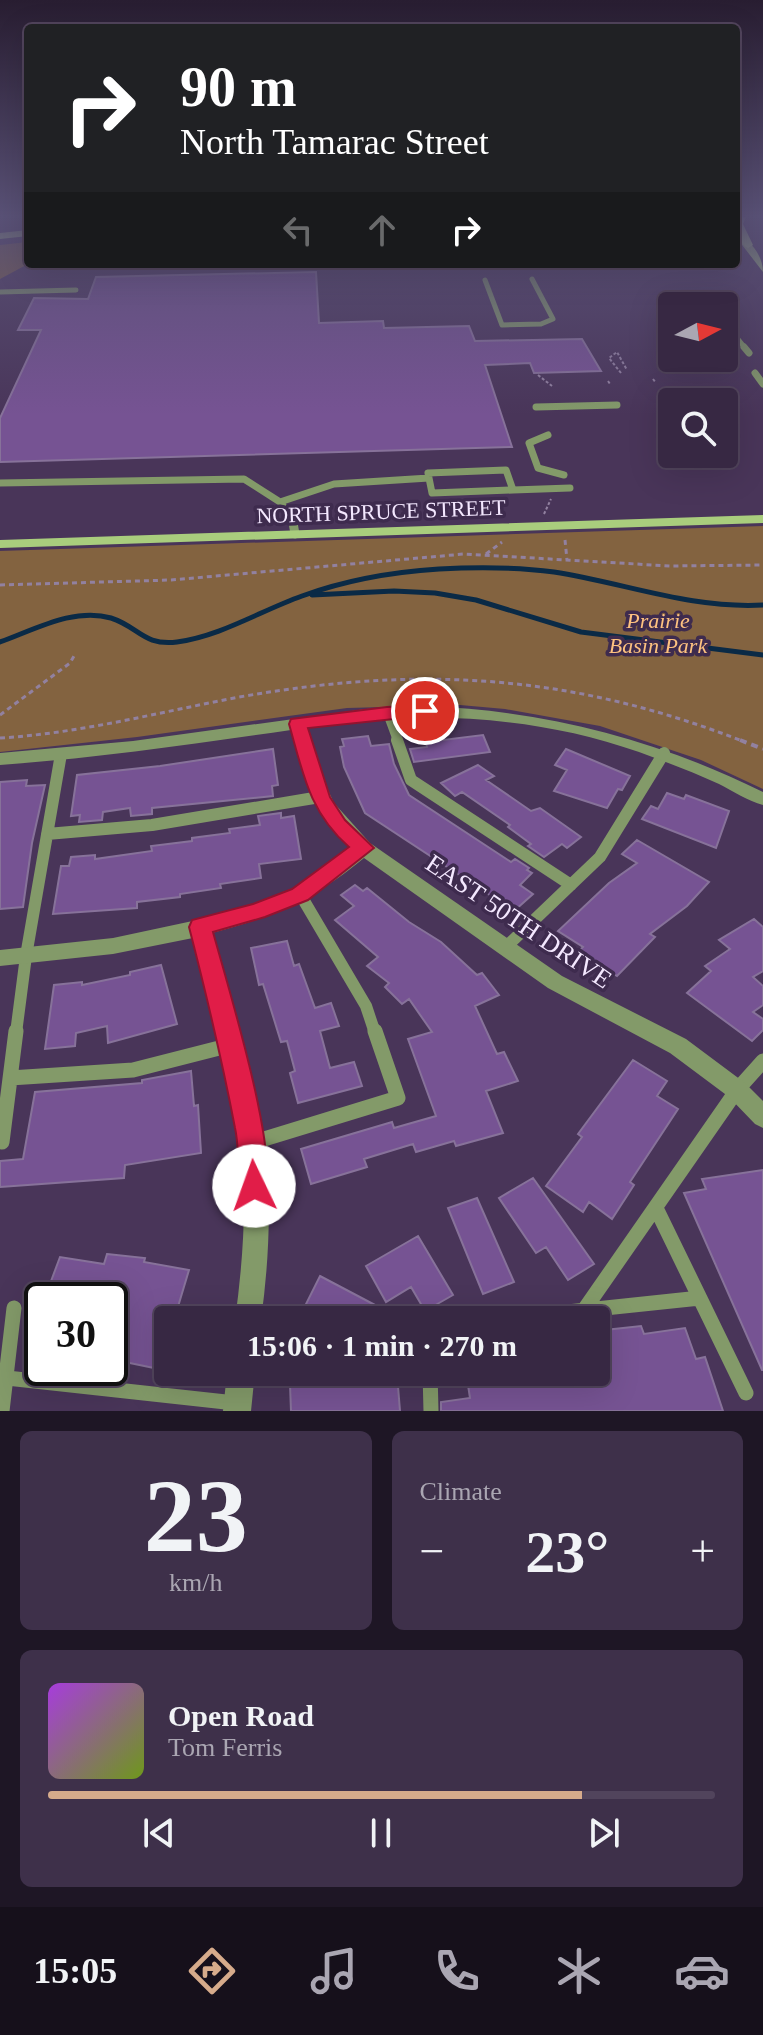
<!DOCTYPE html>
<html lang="en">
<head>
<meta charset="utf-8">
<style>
  :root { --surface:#372843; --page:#3e304a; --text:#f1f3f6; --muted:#aaa6b2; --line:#51445c; --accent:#d6ab8b }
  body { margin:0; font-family:Georgia,serif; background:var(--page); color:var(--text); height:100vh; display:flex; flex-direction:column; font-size:30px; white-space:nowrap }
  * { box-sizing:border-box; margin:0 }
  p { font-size:26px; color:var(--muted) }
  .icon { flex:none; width:44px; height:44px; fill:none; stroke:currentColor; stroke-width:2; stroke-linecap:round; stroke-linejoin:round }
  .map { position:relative; height:1411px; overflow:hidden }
  .drawer { display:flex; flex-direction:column; gap:20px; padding:20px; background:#1e1625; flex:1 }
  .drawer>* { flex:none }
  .guide { position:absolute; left:24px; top:24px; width:716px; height:244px; border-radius:8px; box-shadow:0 8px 32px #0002,0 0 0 2px var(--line); background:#202124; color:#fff; overflow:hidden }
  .needle { width:52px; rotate:83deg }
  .controls { position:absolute; left:658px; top:292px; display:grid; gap:16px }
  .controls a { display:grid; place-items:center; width:80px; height:80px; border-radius:8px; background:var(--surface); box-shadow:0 8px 32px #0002,0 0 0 2px var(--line); font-size:40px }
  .speed { position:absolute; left:24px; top:1282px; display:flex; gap:16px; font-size:40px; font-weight:700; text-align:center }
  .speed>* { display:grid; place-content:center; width:104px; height:104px; border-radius:50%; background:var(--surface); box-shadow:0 8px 32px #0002,0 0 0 2px var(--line); line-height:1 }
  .speed .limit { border:4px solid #111; border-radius:12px; background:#fff; color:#111 }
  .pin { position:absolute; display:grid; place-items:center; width:68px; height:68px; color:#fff; margin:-34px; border:4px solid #fff; border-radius:50%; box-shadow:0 2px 8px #0007 }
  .me { position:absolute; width:88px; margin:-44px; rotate:357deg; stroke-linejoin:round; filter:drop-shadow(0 0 6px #0008) }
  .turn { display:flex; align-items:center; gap:28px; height:168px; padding:0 24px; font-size:36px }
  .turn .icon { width:104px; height:104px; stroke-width:2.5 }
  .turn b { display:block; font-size:56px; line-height:68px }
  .lanes { display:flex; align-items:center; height:76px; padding:0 24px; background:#0003; justify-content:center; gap:40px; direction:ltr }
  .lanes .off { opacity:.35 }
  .big { font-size:60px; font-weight:700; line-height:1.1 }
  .drawer .card { flex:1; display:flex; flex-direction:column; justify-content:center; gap:12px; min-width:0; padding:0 28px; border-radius:12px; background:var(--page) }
  .drawer .dial { align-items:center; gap:0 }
  .dial b { font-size:104px; line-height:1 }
  .song { display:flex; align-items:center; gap:24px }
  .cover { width:96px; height:96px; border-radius:12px; background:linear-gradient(135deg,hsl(280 70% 55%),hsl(80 70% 35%)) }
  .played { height:8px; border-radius:4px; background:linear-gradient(90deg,var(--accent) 80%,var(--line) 80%) }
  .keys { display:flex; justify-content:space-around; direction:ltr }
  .heat { display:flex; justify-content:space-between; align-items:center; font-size:44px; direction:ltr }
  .drawer .tiles { flex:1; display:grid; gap:20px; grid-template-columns:1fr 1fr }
  .card:last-child { grid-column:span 2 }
  .trip { position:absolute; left:154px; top:1306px; width:456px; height:80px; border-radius:8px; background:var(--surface); box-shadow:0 8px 32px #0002,0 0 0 2px var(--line); font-weight:700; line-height:80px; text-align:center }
  .tabs { display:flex; height:128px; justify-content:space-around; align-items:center; background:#16101b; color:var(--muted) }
  .tabs .icon { width:56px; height:56px }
  .tabs .current { color:var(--accent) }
  .tabs b { font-size:36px; color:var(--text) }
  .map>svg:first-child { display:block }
</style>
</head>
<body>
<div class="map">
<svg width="763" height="1411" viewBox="0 0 763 1411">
  <rect width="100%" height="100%" fill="#493559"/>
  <path fill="#836340" d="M 28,242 L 28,264 L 0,279 L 0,245 Z
    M 763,526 L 763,789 L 701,760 L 600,726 L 505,709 L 460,705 L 347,708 L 137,737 L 0,752 L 0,551 Z"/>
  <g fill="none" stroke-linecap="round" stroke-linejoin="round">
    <path stroke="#0a2a46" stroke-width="5" d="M 312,595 L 394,591 L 435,593 L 476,600 L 581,632 L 763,655
      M 0,642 C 34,630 74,607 111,618 C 139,627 143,646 177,642 C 221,636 260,611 302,596 C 346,580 392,572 439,569 C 477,567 516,567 554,572 C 625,583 690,609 763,605"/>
  </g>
  <path fill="#765393" stroke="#87729a" stroke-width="2" d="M 316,272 L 319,323 L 383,321 L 384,328 L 469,326 L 475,341 L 582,339 L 601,371 L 534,373 L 530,363 L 485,365 L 512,447 L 0,462 L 0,418 L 41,330 L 18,330 L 34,298 L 88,299 L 96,277 Z
    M 483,735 L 490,752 L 414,762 L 410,749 L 427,747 L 426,742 Z
    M 368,736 L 371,746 L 389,744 L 394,764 L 409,795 L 511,862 L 515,859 L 529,868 L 527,870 L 532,873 L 520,885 L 533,894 L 514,911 L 365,813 L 344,767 L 340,747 L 344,746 L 342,739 Z
    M 273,749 L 278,785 L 272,786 L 273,796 L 152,808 L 152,814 L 131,816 L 130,808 L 103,812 L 102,820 L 79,822 L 80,815 L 71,816 L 77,775 L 160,766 Z
    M 566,749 L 630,776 L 622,790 L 618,789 L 607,808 L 554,791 L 567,770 L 555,765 Z
    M 478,765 L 494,776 L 486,780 L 531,811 L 540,808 L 581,837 L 567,848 L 562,844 L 544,857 L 528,846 L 531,844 L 508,827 L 510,825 L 462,792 L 455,796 L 441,783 Z
    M 27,780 L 26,786 L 45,785 L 32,843 L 23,907 L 0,909 L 0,782 Z
    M 667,793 L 684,799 L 686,795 L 729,811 L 716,848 L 642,819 L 651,806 L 658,809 Z
    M 281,813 L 281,818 L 294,816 L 301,859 L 259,864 L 261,878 L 220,884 L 221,888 L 180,894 L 180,897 L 137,902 L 137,908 L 53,914 L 61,866 L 69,866 L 71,857 L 95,855 L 95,859 L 152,851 L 151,846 L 192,841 L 192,838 L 230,833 L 229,829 L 260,825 L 258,816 Z
    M 637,840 L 709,882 L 687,906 L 650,934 L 655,937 L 617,976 L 578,952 L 583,947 L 558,931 L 609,883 L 637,863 L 622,854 Z
    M 355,885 L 363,891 L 367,888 L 409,922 L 441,942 L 477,975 L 482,973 L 499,995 L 475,1006 L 497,1054 L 504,1052 L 518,1081 L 486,1091 L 503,1133 L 456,1146 L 454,1141 L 416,1152 L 413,1144 L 364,1159 L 367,1167 L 311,1184 L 301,1149 L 392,1122 L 394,1128 L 436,1116 L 408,1039 L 432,1032 L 409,999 L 402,1004 L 385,987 L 389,983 L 367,966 L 378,957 L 335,920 L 354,906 L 341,895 Z
    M 754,919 L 763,927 L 763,971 L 753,977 L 763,986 L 763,1005 L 753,1012 L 763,1019 L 763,1030 L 752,1041 L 687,993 L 711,971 L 705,966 L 730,949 L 719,940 Z
    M 287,941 L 294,966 L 299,964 L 315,1008 L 331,1003 L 339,1026 L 320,1031 L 330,1068 L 354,1062 L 362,1086 L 298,1103 L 290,1073 L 295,1071 L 287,1041 L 281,1042 L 263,984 L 259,985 L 251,948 Z
    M 161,965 L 177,1024 L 108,1043 L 107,1026 L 76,1033 L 75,1046 L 45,1049 L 54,985 L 82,982 L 82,985 L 130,975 L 130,972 Z
    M 633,1060 L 667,1081 L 657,1096 L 678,1109 L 630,1182 L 634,1185 L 612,1219 L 589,1202 L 583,1212 L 546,1186 L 582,1137 L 578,1134 Z
    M 191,1071 L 194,1106 L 198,1105 L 201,1153 L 125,1165 L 124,1178 L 0,1187 L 0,1161 L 23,1159 L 35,1092 L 142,1083 L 142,1080 Z
    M 763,1170 L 763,1370 L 762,1370 L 684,1193 L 706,1189 L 702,1179 Z
    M 533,1178 L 594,1264 L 568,1280 L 546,1247 L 536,1253 L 499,1198 Z
    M 477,1198 L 514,1282 L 483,1294 L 448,1208 Z
    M 418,1236 L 453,1295 L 425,1311 L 411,1287 L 386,1302 L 366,1266 Z
    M 107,1254 L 145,1258 L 144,1262 L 189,1270 L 174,1320 L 168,1320 L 168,1338 L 159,1369 L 110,1359 L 110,1300 L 44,1300 L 60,1257 L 104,1264 Z
    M 320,1276 L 375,1305 L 405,1320 L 312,1320 L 301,1314 Z
    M 40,1309 L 42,1309 L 42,1351 L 26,1349 Z
    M 641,1326 L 644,1334 L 685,1328 L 696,1359 L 705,1357 L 723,1411 L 441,1411 L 441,1402 L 470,1398 L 466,1372 L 596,1372 L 596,1331 Z
    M 397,1374 L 400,1411 L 291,1411 L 290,1385 Z"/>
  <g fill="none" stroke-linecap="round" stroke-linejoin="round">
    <path stroke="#9281a0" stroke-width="2" stroke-dasharray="3 2" stroke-linecap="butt" d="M 621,373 L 609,358 L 617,352 L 627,370
      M 538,375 L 552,386
      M 653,379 L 656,383
      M 608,381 L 610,384
      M 544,514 L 551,499"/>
    <path stroke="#9281a0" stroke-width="3" stroke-dasharray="5 4" stroke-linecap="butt" d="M 565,540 L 567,560
      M 486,554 L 502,542
      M 0,585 L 171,580 L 464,554 L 670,566 L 763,565
      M 0,715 L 70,663 L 74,656
      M 0,738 C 84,733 163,711 245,696 C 425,665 574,675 745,742"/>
    <path stroke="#9281a0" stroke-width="4" stroke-dasharray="7 5" stroke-linecap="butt" d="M 740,740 L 763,749"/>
    <path stroke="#839a69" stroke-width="5" d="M 485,280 L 502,325 L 541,324 L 553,319 L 532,279
      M 0,292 L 76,290
      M 704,297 L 712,306
      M 724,322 L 746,349"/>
    <path stroke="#839a69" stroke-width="7" d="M 744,347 L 749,353
      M 755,373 L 763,384
      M 536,407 L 617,405
      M 548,435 L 529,443 L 538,468 L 564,475
      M 506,470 L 513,490 L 432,493 L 428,473 Z
      M 0,483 L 244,479 L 280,502 L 293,519
      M 513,490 L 570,488
      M 280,502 L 334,484 L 429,478"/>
    <path stroke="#839a69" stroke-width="9" d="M 292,517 L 295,534
      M 387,712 L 398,742"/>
    <path stroke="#839a69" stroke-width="12" d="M 397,740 L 411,780 L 571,885
      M 47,834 L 152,825 L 320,797
      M 300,894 L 366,1006 L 375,1033
      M 506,947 L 600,857 L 664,753
      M 16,1033 L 26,956 L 61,754"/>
    <path stroke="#839a69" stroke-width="15" d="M 10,1078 L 133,1070 L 231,1045
      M 2,1142 L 16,1031
      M 254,1142 L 398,1098 L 375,1031
      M 656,1208 L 746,1393
      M 584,1310 L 737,1090 L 763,1061
      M 491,1320 L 700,1298
      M 430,1372 L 431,1411
      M 7,1378 L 235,1403
      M 2,1411 L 14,1308"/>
    <path fill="#839a69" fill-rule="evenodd" d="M 427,706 C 546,711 656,739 763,792 L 763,805 C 748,801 733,791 719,784 C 693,772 666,762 639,752 C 531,714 420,711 307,727 L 322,777 L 334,803 L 370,843 L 562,976 L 686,1039 L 745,1083 L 763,1101 L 763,1128 L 755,1124 L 729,1097 L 670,1053 L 548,988 L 364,858 C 313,900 275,916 212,933 C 233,1009 260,1087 267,1167 C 271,1218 268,1269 261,1320 L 235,1320 C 242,1269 246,1218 243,1167 C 237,1089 213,1013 193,938 L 113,954 L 0,966 L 0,950 L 113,938 L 230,913 L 301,885 L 351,848 C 316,814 304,775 291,730 C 194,744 98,758 0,765 L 0,753 L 133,741 L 366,709 Z
      M 227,1372 L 255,1372 L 251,1411 L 223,1411 Z"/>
    <path fill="#a9cd7d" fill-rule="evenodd" d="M 736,231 C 749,239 763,255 763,272 L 736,237 Z
      M 763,515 L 763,523 L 0,548 L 0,540 Z"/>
    <path fill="#c6f48c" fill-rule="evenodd" d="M 746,217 L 743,224 L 753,245 L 748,248 C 738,243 736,228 736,217 Z
      M 28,230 L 28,236 L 0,239 L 0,233 Z"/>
  </g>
  <linearGradient id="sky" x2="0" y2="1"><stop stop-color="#281d31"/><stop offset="0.52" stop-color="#595176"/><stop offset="1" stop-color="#595176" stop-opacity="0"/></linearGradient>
  <rect width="763" height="415" fill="url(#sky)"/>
  <path fill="#e11d48" stroke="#92132f" stroke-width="2" d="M 425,705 L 432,707 L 435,711 L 432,715 L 308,728 L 330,797 L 345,820 L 374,848 L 308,900 L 265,917 L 213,932 C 226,980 281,1157 264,1195 L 254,1199 L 245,1195 C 236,1175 240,1150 235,1128 C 222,1060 206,993 189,927 L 192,920 L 253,904 L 292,889 L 349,847 C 309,812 303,773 289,724 L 291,719 L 387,707 Z"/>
  <g text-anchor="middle" stroke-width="7" stroke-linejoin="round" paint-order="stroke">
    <g font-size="22" fill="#f4e8ff" stroke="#3e2b4e">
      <text transform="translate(381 511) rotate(-2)" y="8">NORTH SPRUCE STREET</text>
    </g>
    <g font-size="22" font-style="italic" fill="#fec280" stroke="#3e2b4e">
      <text x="658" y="628">Prairie<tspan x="658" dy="25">Basin Park</tspan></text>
    </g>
    <g font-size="26" fill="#f4e8ff" stroke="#3e2b4e">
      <text transform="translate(519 921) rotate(34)" y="9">EAST 50TH DRIVE</text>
    </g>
  </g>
</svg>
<div class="controls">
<a><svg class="needle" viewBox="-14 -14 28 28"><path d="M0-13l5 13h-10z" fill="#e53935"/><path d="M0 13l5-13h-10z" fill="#aaa6b2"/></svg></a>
<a><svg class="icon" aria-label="search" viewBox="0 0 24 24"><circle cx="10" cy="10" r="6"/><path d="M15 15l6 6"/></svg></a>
</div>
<div class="speed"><div class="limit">30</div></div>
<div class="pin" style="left:425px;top:711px;background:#d93025"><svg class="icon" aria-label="arrive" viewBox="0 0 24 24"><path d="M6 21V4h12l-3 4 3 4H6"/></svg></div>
<svg class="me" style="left:254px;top:1186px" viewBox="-20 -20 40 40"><circle r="19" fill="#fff"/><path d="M0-13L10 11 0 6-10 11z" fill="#e11d48"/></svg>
<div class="trip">15:06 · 1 min · 270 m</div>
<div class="guide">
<div class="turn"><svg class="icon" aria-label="right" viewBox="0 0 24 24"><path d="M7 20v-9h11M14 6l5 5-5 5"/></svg><div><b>90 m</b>North Tamarac Street</div></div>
<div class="lanes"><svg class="icon off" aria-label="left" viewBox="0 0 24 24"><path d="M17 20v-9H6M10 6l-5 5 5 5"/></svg><svg class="icon off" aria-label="ahead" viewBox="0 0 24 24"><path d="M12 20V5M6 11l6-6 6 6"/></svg><svg class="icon" aria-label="right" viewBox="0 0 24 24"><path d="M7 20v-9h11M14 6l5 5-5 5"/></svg></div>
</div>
</div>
<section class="drawer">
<div class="tiles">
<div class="card dial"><b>23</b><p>km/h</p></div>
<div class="card"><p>Climate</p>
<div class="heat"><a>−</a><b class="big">23°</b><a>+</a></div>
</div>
<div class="card">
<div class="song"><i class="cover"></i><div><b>Open Road</b><p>Tom Ferris</p></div></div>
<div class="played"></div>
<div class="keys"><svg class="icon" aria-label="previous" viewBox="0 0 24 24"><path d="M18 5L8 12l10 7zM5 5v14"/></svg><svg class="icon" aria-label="pause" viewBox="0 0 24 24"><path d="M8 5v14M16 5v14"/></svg><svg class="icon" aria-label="next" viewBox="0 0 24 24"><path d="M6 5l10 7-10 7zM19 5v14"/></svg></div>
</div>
</div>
</section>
<nav class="tabs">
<b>15:05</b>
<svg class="icon current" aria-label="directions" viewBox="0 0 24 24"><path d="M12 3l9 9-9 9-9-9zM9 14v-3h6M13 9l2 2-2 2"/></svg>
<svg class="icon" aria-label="music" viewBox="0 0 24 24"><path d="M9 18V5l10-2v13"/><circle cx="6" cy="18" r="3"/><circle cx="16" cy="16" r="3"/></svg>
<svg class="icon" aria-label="phone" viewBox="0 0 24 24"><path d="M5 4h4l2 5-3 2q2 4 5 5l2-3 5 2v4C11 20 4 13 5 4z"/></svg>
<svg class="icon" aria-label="climate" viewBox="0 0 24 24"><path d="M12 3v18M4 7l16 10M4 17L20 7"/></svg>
<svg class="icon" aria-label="car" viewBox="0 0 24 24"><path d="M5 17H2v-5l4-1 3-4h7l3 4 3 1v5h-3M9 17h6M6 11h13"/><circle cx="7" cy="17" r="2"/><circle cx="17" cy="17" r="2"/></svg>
</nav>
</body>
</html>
